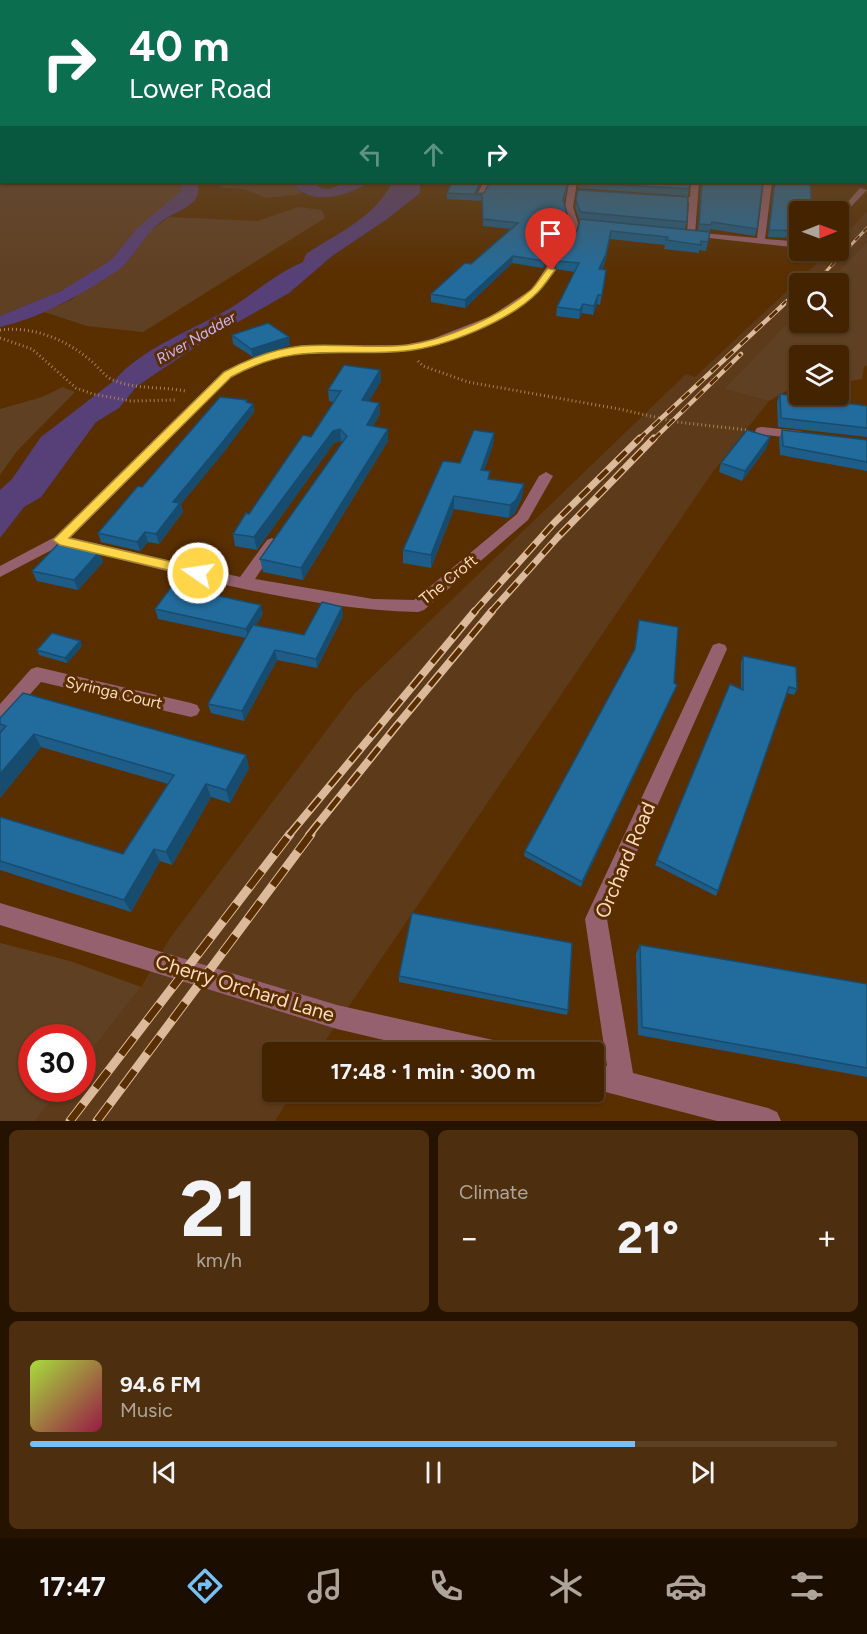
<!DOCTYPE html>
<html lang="en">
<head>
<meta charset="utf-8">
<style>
  :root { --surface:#432300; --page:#4d2f0f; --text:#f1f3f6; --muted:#afa499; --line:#5b4022; --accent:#76c0f7 }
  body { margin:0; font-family:Figtree,sans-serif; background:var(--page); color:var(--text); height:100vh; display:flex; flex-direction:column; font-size:22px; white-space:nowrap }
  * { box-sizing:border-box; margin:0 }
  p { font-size:20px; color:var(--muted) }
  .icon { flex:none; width:33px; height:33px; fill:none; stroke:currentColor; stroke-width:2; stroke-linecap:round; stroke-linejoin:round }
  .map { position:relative; height:1121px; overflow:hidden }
  .side { display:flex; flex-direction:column; gap:9px; padding:9px; background:#251300; flex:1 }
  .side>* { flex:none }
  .guide { position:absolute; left:0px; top:0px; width:867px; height:183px; box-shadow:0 2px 4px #0004,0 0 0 2px var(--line); background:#0b6e4f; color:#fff; overflow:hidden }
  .needle { width:39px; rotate:89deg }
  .buttons { position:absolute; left:789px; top:201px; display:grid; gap:12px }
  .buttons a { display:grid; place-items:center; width:60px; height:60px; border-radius:6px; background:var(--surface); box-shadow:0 2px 4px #0004,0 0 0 2px var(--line); font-size:30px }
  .speed { position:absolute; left:18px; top:1024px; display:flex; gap:12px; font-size:30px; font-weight:700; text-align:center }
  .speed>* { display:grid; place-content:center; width:78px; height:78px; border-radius:50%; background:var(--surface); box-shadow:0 2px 4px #0004,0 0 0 2px var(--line); line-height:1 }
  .speed .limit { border:9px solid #d22; background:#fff; color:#111 }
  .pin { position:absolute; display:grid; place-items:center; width:51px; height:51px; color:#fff; margin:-62px -26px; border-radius:50% 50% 50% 0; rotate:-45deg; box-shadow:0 0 6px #0007 }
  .pin .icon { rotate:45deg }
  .me { position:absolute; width:66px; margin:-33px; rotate:283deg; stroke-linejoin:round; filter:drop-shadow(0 0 4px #0008) }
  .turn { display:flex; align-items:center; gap:21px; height:126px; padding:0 30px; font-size:27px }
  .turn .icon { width:78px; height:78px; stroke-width:2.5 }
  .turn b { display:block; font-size:42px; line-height:51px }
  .lanes { display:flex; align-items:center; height:57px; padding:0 30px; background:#0003; justify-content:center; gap:30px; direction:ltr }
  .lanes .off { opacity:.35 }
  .big { font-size:45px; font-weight:700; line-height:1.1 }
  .side .card { flex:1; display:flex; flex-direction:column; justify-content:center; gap:9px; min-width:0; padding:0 21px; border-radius:9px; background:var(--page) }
  .side .dial { align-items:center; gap:0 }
  .dial b { font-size:78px; line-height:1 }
  .song { display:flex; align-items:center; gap:18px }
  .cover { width:72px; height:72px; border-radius:9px; background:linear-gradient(135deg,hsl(80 70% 55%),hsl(340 70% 35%)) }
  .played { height:6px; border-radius:3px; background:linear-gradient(90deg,var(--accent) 75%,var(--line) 75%) }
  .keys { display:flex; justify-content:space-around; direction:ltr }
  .heat { display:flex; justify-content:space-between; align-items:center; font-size:33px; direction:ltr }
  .side .tiles { flex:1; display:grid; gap:9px; grid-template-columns:1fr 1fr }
  .card:last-child { grid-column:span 2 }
  .trip { position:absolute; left:262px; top:1042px; width:342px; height:60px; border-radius:6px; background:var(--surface); box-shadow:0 2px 4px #0004,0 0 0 2px var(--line); font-weight:700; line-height:60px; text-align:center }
  .menu { display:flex; height:96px; justify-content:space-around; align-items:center; background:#1b0e00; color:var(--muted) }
  .menu .icon { width:42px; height:42px }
  .menu .on { color:var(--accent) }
  .menu b { font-size:27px; color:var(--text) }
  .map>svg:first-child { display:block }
</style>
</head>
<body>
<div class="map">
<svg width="867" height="1121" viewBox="0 0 867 1121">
  <rect width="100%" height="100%" fill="#592f00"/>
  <path fill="#5d3a19" d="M 867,211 L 867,242 L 827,283 L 800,284 L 799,311 L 724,389 L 769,401 L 712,473 L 317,1053 L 273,1053 L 273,1092 L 293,1092 L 275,1121 L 35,1121 L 60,1089 L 82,1089 L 83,1061 L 141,987 L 170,938 L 354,694 L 686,374 L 695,377 L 830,251 L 838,250 L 839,242 Z"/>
  <path fill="#604023" d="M 0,119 L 2,182 L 181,182 C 185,201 152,216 139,227 C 128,236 122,250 112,259 C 80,287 38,300 0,316 Z
    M 216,182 L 300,182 L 294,186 L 302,194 L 266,198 L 244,189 L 222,188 Z
    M 298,207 L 322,210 L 325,218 L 143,332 L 87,326 L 44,312 L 71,300 L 138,246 L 145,235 L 169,217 L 258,221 Z
    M 867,242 L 867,365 L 864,367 L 862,379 L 839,383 L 838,356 L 800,356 L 799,384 L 769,401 L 724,389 L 799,311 L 800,322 L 838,322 L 838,284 L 827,283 Z
    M 63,387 L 75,392 L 17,451 L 0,475 L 0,409 L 42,397 Z
    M 0,943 L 70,961 L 141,987 L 83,1061 L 82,1038 L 32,1038 L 32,1089 L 60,1089 L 35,1121 L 0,1121 Z"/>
  <path fill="#574078" d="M 181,182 L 197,182 C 204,206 178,209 162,221 C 145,234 137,251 123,266 C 118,271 110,275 104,279 C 72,300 38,318 0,327 L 0,316 L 61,291 L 105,264 L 113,258 L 136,229 L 181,191 Z
    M 300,182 L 319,182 L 315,184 C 328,195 336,185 346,182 C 351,180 361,181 367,182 L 366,184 C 344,197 314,205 294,186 Z
    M 392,182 L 420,182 L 420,193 L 387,219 L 332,256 L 289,293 L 203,342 L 137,386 L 119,408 L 96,422 L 41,497 L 24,507 L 0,538 L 0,490 L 12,479 L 41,437 L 115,380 C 139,350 196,328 229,309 C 255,293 276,273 303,262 L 306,254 C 336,234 377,216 392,182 Z"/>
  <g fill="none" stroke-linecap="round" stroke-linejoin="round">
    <path stroke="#a7815b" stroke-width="3" stroke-dasharray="1 3" stroke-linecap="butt" d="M 0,330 C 33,326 65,339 90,360 C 98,366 103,375 111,379 C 133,390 161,386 185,391
      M 0,338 L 32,349 L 76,388 L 93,394 L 131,401 L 175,400
      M 418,361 L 423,366 L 468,382 L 619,409 L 677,422 L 747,430"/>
    <path fill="#95616f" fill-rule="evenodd" d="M 866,125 L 867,125 L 867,129 L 866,129 Z
      M 691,182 L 699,182 L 695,234 L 691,236 L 687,234 L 689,202 L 665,198 L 669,196 L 690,197 Z"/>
    <path fill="#95616f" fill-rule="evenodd" d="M 866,152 L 867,152 L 867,156 L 866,156 Z
      M 483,182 L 490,182 L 482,198 L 476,198 Z
      M 764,182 L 772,182 L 765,239 L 792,241 L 800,240 L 800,245 L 792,247 L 691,236 L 687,234 L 691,232 L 757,238 Z
      M 860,188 L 867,190 L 838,220 L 838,213 Z
      M 761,427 L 800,431 L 806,435 L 800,439 L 757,434 L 755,431 L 757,428 Z
      M 546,472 L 553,476 L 528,520 L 424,610 L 418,612 C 297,609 177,572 60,545 L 53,540 L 60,535 L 240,577 L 267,540 L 272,538 L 279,543 L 255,579 L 373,599 L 414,600 L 517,514 L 539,476 Z
      M 719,643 L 725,645 L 727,649 L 607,919 L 633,1073 L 768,1108 L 777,1112 L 781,1121 L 717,1121 L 594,1089 L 594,1063 L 607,1066 L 585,919 L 711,649 L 713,645 Z
      M 37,667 L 191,703 L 197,705 L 200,710 L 197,715 L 191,717 L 41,682 L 6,721 L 0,723 L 0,704 L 31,669 Z
      M 0,903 L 337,1005 L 493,1040 L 502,1044 L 506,1053 L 439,1053 L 337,1029 L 0,925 Z"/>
    <path fill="#95616f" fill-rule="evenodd" d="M 569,182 L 577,182 L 573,207 L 578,223 L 575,236 L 538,293 L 499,320 L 439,344 L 405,351 L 301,352 L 278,357 L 231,376 L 65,543 L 0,577 L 0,566 L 55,537 L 223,372 L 271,352 L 301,346 L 405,345 L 432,339 L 491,316 L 532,289 L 567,236 L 570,223 L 565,207 Z"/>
    <defs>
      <path id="rail-far4" d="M 814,284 L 867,228
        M 782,305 L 800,288"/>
      <path id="rail-far3" d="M 638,440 L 784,304
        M 653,440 L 741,354"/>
      <path id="rail-far2" d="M 474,612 L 554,523 L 640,438
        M 491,612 L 557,538 L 654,438"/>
      <path id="rail-far1" d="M 289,835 L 475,611
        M 309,835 L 394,729 L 492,611"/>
      <path id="rail" d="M 70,1121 L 290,834
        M 97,1121 L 311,834"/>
    </defs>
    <use href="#rail-far4" stroke="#ddb99b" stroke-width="3"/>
    <use href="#rail-far3" stroke="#ddb99b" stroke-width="4.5"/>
    <use href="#rail-far2" stroke="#ddb99b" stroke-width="7"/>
    <use href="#rail-far1" stroke="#ddb99b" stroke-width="8"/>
    <use href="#rail" stroke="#ddb99b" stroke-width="9"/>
    <use href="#rail-far4" stroke="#592f00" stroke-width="2" stroke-dasharray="6" stroke-linecap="butt"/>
    <use href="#rail-far3" stroke="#592f00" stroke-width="3" stroke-dasharray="10" stroke-linecap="butt"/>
    <use href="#rail-far2" stroke="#592f00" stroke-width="4.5" stroke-dasharray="13" stroke-linecap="butt"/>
    <use href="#rail-far1" stroke="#592f00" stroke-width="5" stroke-dasharray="16" stroke-linecap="butt"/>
    <use href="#rail" stroke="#592f00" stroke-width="7" stroke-dasharray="21" stroke-linecap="butt"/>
  </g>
  <path fill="#1d5d87" d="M 490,182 L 569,182 L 564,202 L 568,217 L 565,235 L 543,268 L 512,263 L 465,308 L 431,302 L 431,294 L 471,264 L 511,229 L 483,226 L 482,201 L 447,199 L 447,193 L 484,193 Z
    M 579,182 L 689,189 L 688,196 L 578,188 Z
    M 701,182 L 763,182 L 757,229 L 755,236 L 710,229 L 710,231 L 698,230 Z
    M 774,182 L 812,182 L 800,212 L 800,238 L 768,237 Z
    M 578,190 L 687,222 L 685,229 L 579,219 L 575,207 Z
    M 578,229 L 710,232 L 706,251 L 699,250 L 699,253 L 664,249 L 665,245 L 610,239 L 605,262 L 602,270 L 606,270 L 600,305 L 597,304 L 593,315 L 582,313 L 579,319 L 556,316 L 557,307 L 575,272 L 556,269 L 557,261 Z
    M 799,241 L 800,241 L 800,249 L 797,248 Z
    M 232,335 L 290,345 L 253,357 L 233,344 Z
    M 380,370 L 381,381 L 369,401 L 379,403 L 380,414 L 373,426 L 388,441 L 303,580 L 263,572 L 260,559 L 343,443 L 341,441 L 334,443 L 257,550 L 235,546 L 233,534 L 311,437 L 334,402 L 329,401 L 328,390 Z
    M 780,394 L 867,406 L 867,437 L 778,427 L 777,402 Z
    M 248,403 L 253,404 L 254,412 L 223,453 L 181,504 L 183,512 L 159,544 L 148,542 L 140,551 L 101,542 L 98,533 L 142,487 Z
    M 782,430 L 867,440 L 867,471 L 780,455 L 779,439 Z
    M 494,433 L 493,445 L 484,470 L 490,479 L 524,484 L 522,497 L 515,513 L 509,518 L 454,509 L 431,568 L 403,563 L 403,550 L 460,463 Z
    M 767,447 L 742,481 L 719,472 L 721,463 Z
    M 99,552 L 103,562 L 78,590 L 37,581 L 32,571 Z
    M 155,609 L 263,614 L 256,625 L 304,635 L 343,616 L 317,668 L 277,660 L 244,721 L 211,713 L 208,704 L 246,638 L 158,619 Z
    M 639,620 L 674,683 L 677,685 L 675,690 L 581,887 L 524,856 L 525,851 L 634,651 Z
    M 80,641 L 82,646 L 67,663 L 39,655 L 37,650 Z
    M 743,656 L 797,689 L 794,695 L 787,693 L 716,896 L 655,865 L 730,684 L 741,689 L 741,662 Z
    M 0,718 L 246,755 L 249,768 L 230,803 L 211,797 L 172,865 L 160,861 L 131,912 L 0,870 L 0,817 L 123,854 L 168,784 L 41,747 L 0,798 L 0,733 L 1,732 L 0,730 Z
    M 640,945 L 867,984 L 867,1077 L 638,1035 L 636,954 Z
    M 399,976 L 568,1010 L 567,1015 L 399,982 Z"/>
  <path fill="#184c6e" d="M 480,182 L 482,182 L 477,195 L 475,194 Z
    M 568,217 L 565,235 L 543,268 L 544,261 Z
    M 611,231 L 605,262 L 598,278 L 599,269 Z
    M 513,256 L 512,263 L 465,308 L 465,300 Z
    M 598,295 L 597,304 L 593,315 L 594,306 Z
    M 583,304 L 582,313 L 579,319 L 580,310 Z
    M 289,337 L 290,345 L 253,357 L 251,349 Z
    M 380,370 L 381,381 L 363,412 L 362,400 Z
    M 247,400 L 249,408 L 253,404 L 254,412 L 223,453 L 181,504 L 183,512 L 159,544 L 156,534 L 173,502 Z
    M 379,403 L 380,414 L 367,437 L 367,425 Z
    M 340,429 L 341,441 L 334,443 L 257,550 L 254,537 L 333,431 Z
    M 388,429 L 388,441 L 303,580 L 301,568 Z
    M 494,433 L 493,445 L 480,482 L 481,470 Z
    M 770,437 L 767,447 L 742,481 L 745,471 Z
    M 524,484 L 522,497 L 515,513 L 509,518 L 510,505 Z
    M 454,496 L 454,509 L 431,568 L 431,555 Z
    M 145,532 L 148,542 L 140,551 L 137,542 Z
    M 99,552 L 103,562 L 78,590 L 74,580 Z
    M 261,605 L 263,614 L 248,639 L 246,629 Z
    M 342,607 L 343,616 L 317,668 L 316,659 Z
    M 80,641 L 82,646 L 67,663 L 65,658 Z
    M 275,650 L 277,660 L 244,721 L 242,711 Z
    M 677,685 L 675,690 L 581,887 L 582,882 Z
    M 34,734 L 41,747 L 0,798 L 0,774 Z
    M 246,755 L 249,768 L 230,803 L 226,790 Z
    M 206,784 L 211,797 L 172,865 L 166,852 Z
    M 154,849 L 160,861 L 131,912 L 124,900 Z"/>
  <path fill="#226c9d" stroke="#184c6e" stroke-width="1.5" d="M 452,182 L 480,182 L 475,194 L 484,193 L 490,182 L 568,182 L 563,200 L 568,217 L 566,228 L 544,261 L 513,256 L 465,300 L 431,294 L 465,263 L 471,264 L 518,223 L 483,219 L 482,195 L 447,193 Z
    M 579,182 L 690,182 L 689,189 Z
    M 702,182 L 763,182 L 757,229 L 712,222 L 711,225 L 699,224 Z
    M 775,182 L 810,182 L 812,212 L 800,212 L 800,231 L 769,230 Z
    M 578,190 L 688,197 L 687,222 L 580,212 L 576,200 Z
    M 580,219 L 710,232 L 708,242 L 701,241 L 701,245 L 666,240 L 668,237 L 611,231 L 606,254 L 599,269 L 606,270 L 602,295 L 598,295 L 594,306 L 583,304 L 580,310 L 557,307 L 579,263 L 557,261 L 578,229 Z
    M 268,323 L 289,337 L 251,349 L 232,335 Z
    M 344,365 L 380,370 L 362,400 L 379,403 L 367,425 L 388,429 L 301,568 L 260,559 L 347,436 L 340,429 L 333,431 L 254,537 L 233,534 L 246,513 L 249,514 L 303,435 L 311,437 L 341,391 L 328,390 Z
    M 780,394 L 867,406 L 867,428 L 781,418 Z
    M 220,397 L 247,400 L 246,402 L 253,404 L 221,444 L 173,502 L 180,503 L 156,534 L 145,532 L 137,542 L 98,533 L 138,486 L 142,487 Z
    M 474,430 L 494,433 L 481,470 L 490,471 L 488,479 L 524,484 L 516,500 L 510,505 L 454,496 L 431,555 L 403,550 L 443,461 L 460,463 Z
    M 747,430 L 770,437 L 745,471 L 721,463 Z
    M 782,430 L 867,440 L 867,462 L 783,446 Z
    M 59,543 L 99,552 L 74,580 L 32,571 Z
    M 172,586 L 261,605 L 246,629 L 155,609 Z
    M 322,602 L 342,607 L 316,659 L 275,650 L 242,711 L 208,704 L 253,625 L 304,635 Z
    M 639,620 L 678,627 L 674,683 L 677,685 L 582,882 L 525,851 L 635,649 Z
    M 52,633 L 80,641 L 65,658 L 37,650 Z
    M 743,656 L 796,667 L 797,689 L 789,687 L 718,891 L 657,860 L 730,684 L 743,690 Z
    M 23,693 L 246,755 L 226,790 L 206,784 L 166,852 L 154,849 L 124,900 L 0,861 L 0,817 L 123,854 L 174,775 L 34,734 L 0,774 L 0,733 L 6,726 L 0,724 L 0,718 Z
    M 412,913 L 572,943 L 568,1010 L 399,976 Z
    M 640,945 L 867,984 L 867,1068 L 642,1027 Z"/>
  <linearGradient id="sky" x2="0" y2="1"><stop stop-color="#311a00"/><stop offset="0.43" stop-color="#644d37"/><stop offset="1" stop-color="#644d37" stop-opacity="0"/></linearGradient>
  <rect width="867" height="276" fill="url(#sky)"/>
  <path fill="#ffd54a" stroke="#a68a30" stroke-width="1.5" d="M 548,268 L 555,270 C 550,277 544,286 538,292 C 510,321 445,347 405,351 C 337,357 296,341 231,377 L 69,538 L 203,569 L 205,573 L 203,576 L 198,577 L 60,545 L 53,540 L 224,372 C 248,359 274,349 301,346 C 336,343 372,349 407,345 C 446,340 500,316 531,290 C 537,284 542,275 548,268 Z"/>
  <g text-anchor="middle" stroke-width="6" stroke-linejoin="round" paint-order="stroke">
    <g font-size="15" font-style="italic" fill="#cfb5fa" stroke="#592f00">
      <text transform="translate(196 338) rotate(-30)" y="5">River Nadder</text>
    </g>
    <g font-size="16" fill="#fcdabf" stroke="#592f00">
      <text transform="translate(448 579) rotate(-39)" y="6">The Croft</text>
      <text transform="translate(114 692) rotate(13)" y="6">Syringa Court</text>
    </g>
    <g font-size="20" fill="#fcdabf" stroke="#592f00">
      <text transform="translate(625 860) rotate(-67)" y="7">Orchard Road</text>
      <text transform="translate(245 988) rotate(17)" y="7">Cherry Orchard Lane</text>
    </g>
  </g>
</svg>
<div class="buttons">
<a><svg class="needle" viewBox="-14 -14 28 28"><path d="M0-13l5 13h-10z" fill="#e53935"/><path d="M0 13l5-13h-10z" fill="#afa499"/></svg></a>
<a><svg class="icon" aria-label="search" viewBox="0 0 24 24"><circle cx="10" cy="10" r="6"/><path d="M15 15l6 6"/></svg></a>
<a><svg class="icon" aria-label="layers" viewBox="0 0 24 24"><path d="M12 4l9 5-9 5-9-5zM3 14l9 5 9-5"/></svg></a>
</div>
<div class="speed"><div class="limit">30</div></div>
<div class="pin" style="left:551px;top:270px;background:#d93025"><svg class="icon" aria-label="arrive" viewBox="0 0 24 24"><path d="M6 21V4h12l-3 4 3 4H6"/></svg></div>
<svg class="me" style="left:198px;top:573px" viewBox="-20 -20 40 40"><circle r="17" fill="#ffd54a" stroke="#fff" stroke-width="3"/><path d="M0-11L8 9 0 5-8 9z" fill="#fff"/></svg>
<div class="trip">17:48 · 1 min · 300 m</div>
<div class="guide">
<div class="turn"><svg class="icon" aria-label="right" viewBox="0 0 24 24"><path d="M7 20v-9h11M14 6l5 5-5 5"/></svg><div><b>40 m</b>Lower Road</div></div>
<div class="lanes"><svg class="icon off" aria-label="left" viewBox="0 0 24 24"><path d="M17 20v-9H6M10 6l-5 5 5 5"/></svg><svg class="icon off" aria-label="ahead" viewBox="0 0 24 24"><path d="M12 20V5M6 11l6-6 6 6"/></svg><svg class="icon" aria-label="right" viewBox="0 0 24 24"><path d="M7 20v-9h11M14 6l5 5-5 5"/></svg></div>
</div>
</div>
<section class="side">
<div class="tiles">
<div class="card dial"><b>21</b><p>km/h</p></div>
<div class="card"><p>Climate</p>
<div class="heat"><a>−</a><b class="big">21°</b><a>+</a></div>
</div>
<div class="card">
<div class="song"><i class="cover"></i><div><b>94.6 FM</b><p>Music</p></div></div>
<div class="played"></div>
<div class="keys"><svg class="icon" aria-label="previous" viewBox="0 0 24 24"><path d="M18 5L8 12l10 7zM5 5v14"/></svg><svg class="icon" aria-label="pause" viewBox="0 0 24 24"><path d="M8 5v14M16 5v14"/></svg><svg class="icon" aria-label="next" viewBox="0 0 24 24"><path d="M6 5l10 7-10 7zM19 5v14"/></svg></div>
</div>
</div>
</section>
<nav class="menu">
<b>17:47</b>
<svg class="icon on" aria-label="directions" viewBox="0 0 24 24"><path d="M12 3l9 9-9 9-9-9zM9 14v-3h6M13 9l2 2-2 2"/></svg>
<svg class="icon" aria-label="music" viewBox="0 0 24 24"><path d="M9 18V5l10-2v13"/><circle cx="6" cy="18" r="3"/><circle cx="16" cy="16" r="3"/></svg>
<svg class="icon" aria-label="phone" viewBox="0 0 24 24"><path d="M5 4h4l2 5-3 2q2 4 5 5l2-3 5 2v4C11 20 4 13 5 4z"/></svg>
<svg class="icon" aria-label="climate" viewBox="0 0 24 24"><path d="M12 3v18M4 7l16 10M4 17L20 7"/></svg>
<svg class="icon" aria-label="car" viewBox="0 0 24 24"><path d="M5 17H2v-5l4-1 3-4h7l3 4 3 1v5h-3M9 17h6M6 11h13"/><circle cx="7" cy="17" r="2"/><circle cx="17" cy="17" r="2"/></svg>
<svg class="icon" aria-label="filters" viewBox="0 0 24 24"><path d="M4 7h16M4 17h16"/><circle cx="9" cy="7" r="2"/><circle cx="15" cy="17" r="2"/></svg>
</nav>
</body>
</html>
